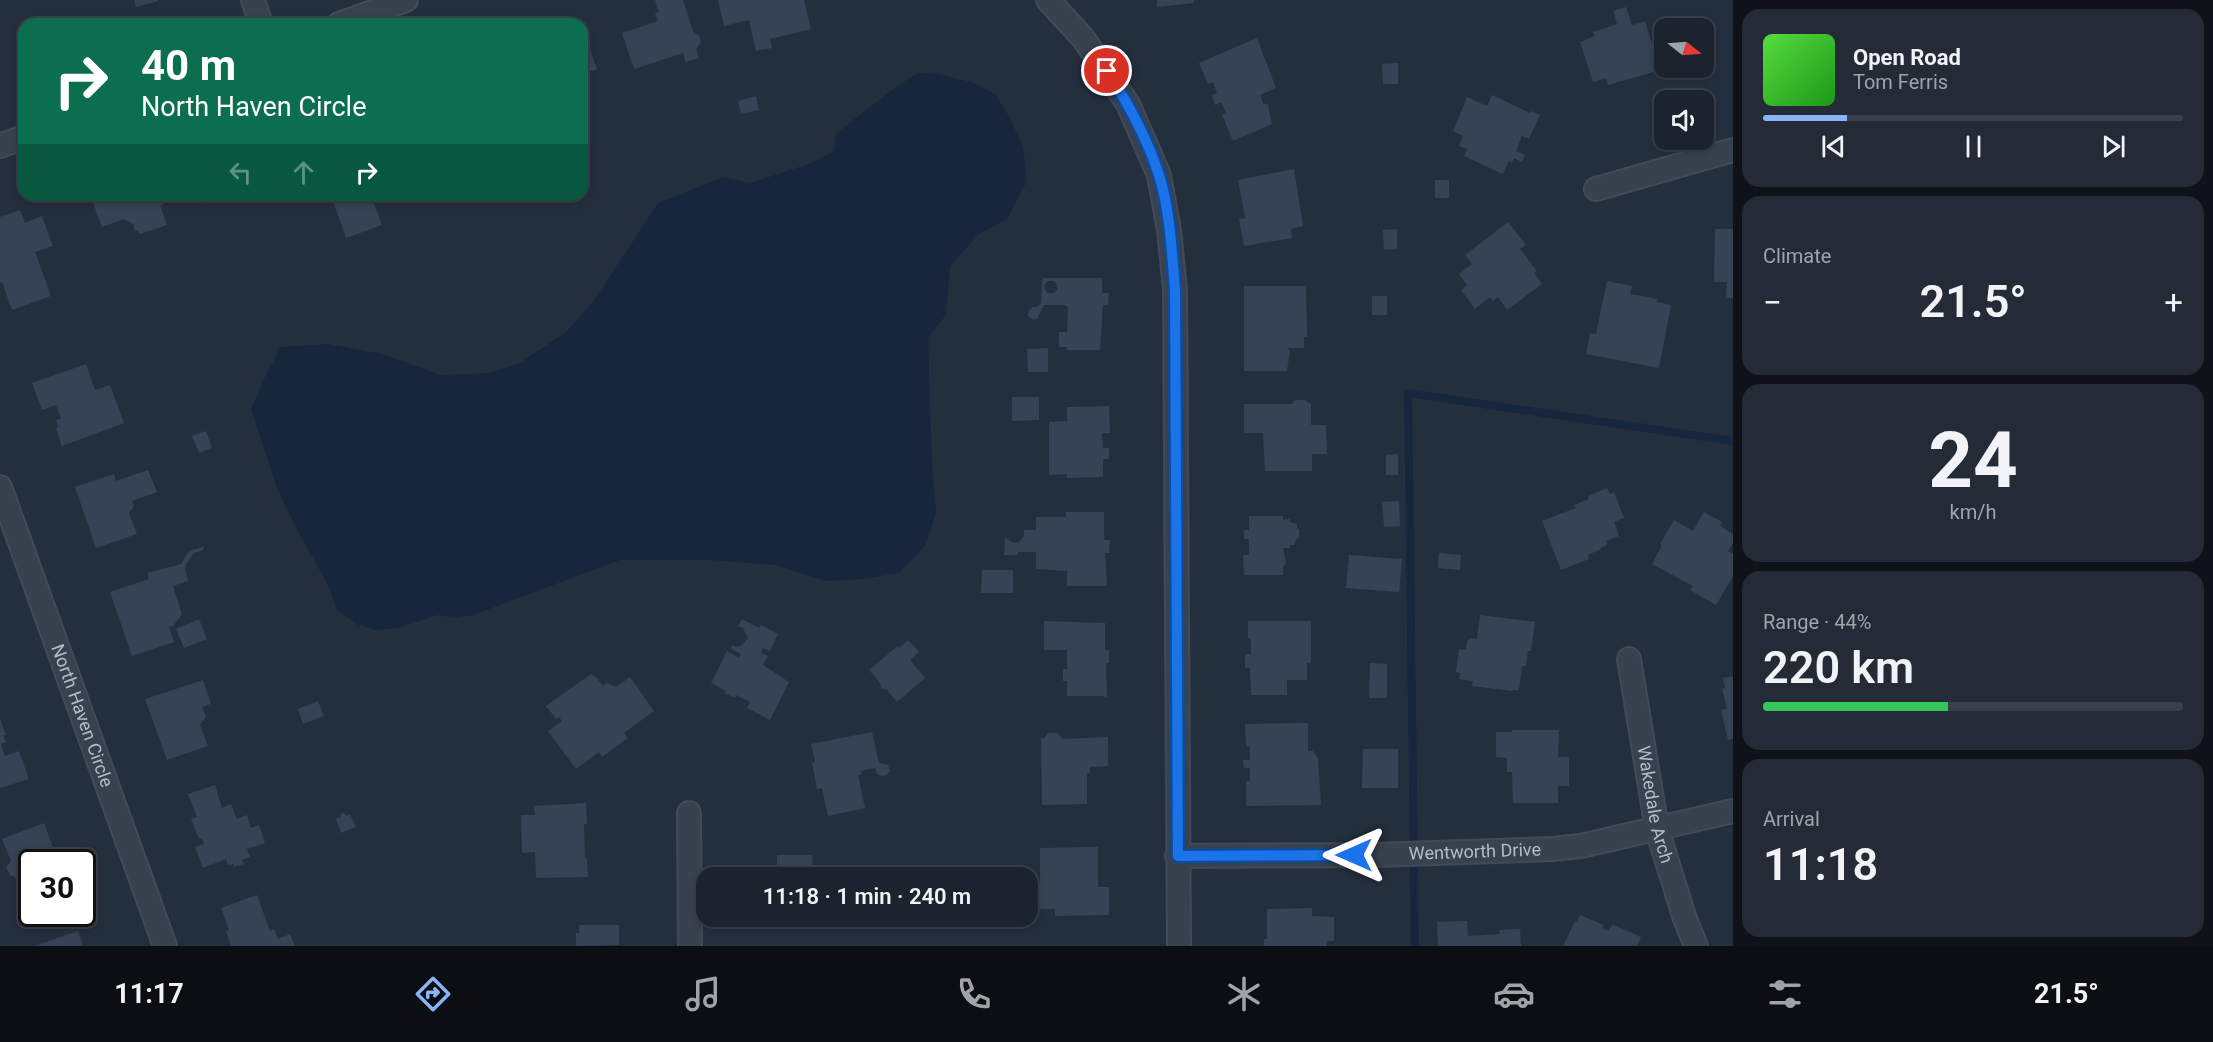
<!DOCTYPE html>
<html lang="en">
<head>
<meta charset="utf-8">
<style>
  :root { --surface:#1b232e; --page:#242b36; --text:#f1f3f6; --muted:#a0a4aa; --line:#39404a; --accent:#8ab4f8 }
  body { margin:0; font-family:Roboto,sans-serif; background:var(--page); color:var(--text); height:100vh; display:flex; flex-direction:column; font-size:22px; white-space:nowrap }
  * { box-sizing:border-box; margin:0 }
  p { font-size:20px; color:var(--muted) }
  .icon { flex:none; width:33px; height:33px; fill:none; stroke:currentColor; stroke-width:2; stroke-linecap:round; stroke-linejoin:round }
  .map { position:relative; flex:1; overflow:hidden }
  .panel { display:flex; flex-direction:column; gap:9px; padding:9px; background:#0f1319; width:480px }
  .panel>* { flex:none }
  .guide { position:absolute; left:18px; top:18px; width:570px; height:183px; border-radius:18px; box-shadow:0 3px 9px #0003,0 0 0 2px var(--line); background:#0b6e4f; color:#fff; overflow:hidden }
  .needle { width:39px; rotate:107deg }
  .buttons { position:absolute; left:1654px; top:18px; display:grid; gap:12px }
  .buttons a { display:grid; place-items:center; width:60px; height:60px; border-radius:12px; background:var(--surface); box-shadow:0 3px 9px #0003,0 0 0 2px var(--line); font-size:30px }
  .speed { position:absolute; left:18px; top:849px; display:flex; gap:12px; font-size:30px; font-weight:700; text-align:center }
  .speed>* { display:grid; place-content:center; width:78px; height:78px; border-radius:50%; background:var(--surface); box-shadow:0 3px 9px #0003,0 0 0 2px var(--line); line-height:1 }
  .speed .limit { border:3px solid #111; border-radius:9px; background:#fff; color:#111 }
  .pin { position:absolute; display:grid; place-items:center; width:51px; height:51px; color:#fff; margin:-26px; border:3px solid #fff; border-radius:50%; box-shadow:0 2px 6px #0007 }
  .me { position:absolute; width:66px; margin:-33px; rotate:270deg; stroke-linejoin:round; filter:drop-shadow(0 0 4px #0008) }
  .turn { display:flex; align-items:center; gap:21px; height:126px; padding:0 24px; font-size:27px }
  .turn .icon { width:78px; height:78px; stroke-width:2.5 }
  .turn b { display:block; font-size:42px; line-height:51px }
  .lanes { display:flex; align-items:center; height:57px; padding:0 24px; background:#0003; justify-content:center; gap:30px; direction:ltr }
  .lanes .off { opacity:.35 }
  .big { font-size:45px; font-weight:600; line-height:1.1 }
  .panel .card { flex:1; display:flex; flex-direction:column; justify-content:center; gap:9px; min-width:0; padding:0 21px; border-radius:18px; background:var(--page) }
  .panel .dial { align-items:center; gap:0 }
  .dial b { font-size:78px; line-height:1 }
  .song { display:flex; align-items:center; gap:18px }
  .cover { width:72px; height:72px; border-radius:9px; background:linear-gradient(135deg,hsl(110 70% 55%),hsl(120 70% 35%)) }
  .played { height:6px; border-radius:3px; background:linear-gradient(90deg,var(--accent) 20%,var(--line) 20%) }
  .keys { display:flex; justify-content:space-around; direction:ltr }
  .heat { display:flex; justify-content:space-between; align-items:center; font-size:33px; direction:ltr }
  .charge { height:9px; border-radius:4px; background:linear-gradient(90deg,#34c759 44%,var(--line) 0) }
  .trip { position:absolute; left:696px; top:867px; width:342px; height:60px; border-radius:18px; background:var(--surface); box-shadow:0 3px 9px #0003,0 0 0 2px var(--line); font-weight:600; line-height:60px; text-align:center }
  .tabs { display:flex; height:96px; justify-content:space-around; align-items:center; background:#0b0e12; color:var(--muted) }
  .tabs .icon { width:42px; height:42px }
  .tabs .active { color:var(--accent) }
  .tabs b { font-size:27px; color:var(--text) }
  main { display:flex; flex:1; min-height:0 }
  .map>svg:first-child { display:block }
</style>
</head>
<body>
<main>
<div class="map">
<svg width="1733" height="946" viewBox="0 0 1733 946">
  <rect width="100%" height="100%" fill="#242f3e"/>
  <path fill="#17263c" d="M 918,73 L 939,74 L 974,83 L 995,94 L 1007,113 L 1023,146 L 1027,181 L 1007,219 L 979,234 L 950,266 L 946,315 L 928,338 L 932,464 L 936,512 L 926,545 L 899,573 L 863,579 L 826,581 L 775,565 L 710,560 L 620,560 L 473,615 L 455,618 L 438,615 L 398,628 L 376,630 L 356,624 L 337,610 L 327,583 L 295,526 L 277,488 L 251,409 L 266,375 L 281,347 L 329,344 L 382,354 L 441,375 L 488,373 L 518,364 L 566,332 L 593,302 L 658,203 L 723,177 L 750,183 L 812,163 L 834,151 L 836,133 C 864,113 889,90 918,73 Z"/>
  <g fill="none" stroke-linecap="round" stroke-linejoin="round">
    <path stroke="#17263c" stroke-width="8" d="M 1415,946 L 1408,393 L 1733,441"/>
  </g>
  <path fill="#364354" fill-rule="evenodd" d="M 134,0 L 158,0 L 158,1 L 136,7 Z
    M 655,0 L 683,0 L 694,34 L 699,35 L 701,42 L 696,49 L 699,58 L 686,62 L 683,53 L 634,69 L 622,33 L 658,21 L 655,13 L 659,12 Z
    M 718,0 L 804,0 L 811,29 L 770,39 L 772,48 L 756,51 L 749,20 L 724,26 Z
    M 1157,0 L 1194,0 L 1194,3 L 1157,7 Z
    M 1626,7 L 1632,25 L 1645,21 L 1660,70 L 1608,85 L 1606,78 L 1593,82 L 1580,42 L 1595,36 L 1593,32 L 1617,24 L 1613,11 Z
    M 582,28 L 597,69 L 582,74 Z
    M 1257,38 L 1276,88 L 1260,95 L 1263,103 L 1268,105 L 1272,124 L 1233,141 L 1222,115 L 1226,113 L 1221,102 L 1215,105 L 1212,95 L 1217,93 L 1213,82 L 1208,84 L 1199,63 Z
    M 1398,63 L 1398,84 L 1383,84 L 1382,64 Z
    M 1492,95 L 1530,113 L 1531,111 L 1540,115 L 1529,139 L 1522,136 L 1516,151 L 1525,155 L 1522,162 L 1514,158 L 1512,163 L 1509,161 L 1503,174 L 1464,156 L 1467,149 L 1459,146 L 1463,136 L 1453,131 L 1467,97 L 1487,106 Z
    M 756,96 L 759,110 L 741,114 L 738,101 Z
    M 1294,169 L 1303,226 L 1291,229 L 1292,238 L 1244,246 L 1239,219 L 1245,218 L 1238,180 Z
    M 1435,180 L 1449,180 L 1449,198 L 1435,198 Z
    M 90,195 L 160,195 L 163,205 L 160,205 L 167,225 L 140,234 L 138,230 L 135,231 L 133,224 L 124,219 L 102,227 Z
    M 200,195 L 229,195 L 204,204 Z
    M 349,195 L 371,195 L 382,225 L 346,238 L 333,201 Z
    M 20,210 L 25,223 L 42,216 L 53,246 L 35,252 L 51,296 L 12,310 L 2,282 L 0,283 L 0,217 Z
    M 1508,222 L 1526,245 L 1520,249 L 1537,271 L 1534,273 L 1542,284 L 1507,310 L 1498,297 L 1493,301 L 1490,297 L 1475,309 L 1461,290 L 1467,285 L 1459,274 L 1472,264 L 1465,255 Z
    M 1397,229 L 1397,249 L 1384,250 L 1383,230 Z
    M 1715,229 L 1733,229 L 1733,298 L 1726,298 L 1727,282 L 1714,282 Z
    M 1044,278 L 1102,278 L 1102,293 L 1109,293 L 1108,305 L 1103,305 L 1100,350 L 1067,350 L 1067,347 L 1059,347 L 1059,332 L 1067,332 L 1068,307 L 1065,305 L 1044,305 L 1037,319 L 1033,320 L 1028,316 L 1029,311 L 1032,307 L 1037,307 L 1041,303 L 1042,280 ZM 1048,281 L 1054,281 L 1057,285 L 1058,289 L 1054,293 L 1048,293 L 1045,290 L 1044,285 Z
    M 1607,281 L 1632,286 L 1630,294 L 1658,299 L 1656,302 L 1671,305 L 1659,368 L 1586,354 L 1590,333 L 1596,334 Z
    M 1244,286 L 1306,286 L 1307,337 L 1304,337 L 1304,348 L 1287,348 L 1290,351 L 1287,371 L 1244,371 Z
    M 1372,296 L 1387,296 L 1387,315 L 1372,315 Z
    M 1048,348 L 1048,372 L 1028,372 L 1027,349 Z
    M 86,364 L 95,390 L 110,385 L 124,423 L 62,446 L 56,428 L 58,427 L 56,420 L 61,418 L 56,405 L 42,410 L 32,383 Z
    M 1012,397 L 1039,397 L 1039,420 L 1012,421 Z
    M 1295,400 L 1305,400 L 1311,404 L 1311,425 L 1326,425 L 1327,454 L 1312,454 L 1312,471 L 1265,471 L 1263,433 L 1244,433 L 1244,404 L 1292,404 Z
    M 1109,406 L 1110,433 L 1102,433 L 1103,448 L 1109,448 L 1109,459 L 1103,459 L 1103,477 L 1067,478 L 1067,474 L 1049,475 L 1049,422 L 1067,421 L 1067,407 Z
    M 206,431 L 212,448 L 199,453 L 192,436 Z
    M 1398,454 L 1398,475 L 1386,475 L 1386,455 Z
    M 148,470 L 157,492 L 132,501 L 134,506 L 129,513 L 137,534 L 96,548 L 75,487 L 114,474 L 116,481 Z
    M 1607,488 L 1610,494 L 1614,492 L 1624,518 L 1614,522 L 1619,536 L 1606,541 L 1607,545 L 1600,548 L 1601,549 L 1588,555 L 1589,559 L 1561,570 L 1542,521 L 1576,508 L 1574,505 L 1589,499 L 1588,496 Z
    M 1399,501 L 1400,526 L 1384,527 L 1382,502 Z
    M 1066,512 L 1104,512 L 1104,540 L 1110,540 L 1109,553 L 1105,553 L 1107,586 L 1067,586 L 1067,571 L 1036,569 L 1036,552 L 1018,552 L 1018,555 L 1004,555 L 1005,537 L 1013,543 L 1019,542 L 1024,536 L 1024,530 L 1036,530 L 1036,517 L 1066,517 Z
    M 1704,512 L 1722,522 L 1720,526 L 1733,534 L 1733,543 L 1728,551 L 1733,554 L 1733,576 L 1716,605 L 1690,590 L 1693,586 L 1652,564 L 1662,545 L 1660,544 L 1674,520 L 1693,531 Z
    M 1249,516 L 1283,516 L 1283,520 L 1290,519 L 1290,522 L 1297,524 L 1297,529 L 1299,529 L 1299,539 L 1297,538 L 1294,545 L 1290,545 L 1290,548 L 1283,548 L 1286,563 L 1283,567 L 1283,575 L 1244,575 L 1243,555 L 1249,555 L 1249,539 L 1244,539 L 1244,530 L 1249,530 Z
    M 204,546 L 203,550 L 194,553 L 186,564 L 185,569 L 188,581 L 173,586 L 182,614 L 173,626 L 169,627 L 174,642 L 132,656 L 110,592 L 149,579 L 147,573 L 181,564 L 188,552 Z
    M 1439,553 L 1461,555 L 1460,570 L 1438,568 Z
    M 1349,555 L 1402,559 L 1399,592 L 1346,588 Z
    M 982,570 L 1013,570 L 1013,593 L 981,593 Z
    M 1480,615 L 1535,622 L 1531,651 L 1528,651 L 1526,666 L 1522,666 L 1519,690 L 1513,690 L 1512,691 L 1472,686 L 1473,681 L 1459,679 L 1460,673 L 1456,672 L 1459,649 L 1466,650 L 1467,641 L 1470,638 L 1477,639 Z
    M 199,619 L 207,639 L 184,648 L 176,629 Z
    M 742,619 L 759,628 L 761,625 L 778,634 L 770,651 L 763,648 L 761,653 L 768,656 L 763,665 L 789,682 L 770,720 L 747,708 L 750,702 L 736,695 L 735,698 L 724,693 L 726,691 L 711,683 L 727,651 L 739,658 L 741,654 L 731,649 L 732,645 L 737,647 L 742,645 L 748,638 L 743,628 L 738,626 Z
    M 1044,621 L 1105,623 L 1105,650 L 1109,650 L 1109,663 L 1106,663 L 1107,698 L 1103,696 L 1067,696 L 1067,681 L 1063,681 L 1063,669 L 1067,669 L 1067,650 L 1044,650 Z
    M 1248,621 L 1311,621 L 1311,663 L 1307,663 L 1307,680 L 1287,680 L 1287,695 L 1251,695 L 1250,668 L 1245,668 L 1245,654 L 1251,654 L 1251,638 L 1248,638 Z
    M 908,640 L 919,652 L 910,660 L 925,678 L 897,702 L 887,690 L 881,688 L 880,683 L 869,670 L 898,646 L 899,648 Z
    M 1370,663 L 1387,664 L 1387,698 L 1369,698 Z
    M 591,674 L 596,677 L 603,686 L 607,683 L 616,687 L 630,677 L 654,711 L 624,733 L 628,738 L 602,757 L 599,752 L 576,769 L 548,731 L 562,721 L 559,717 L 556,719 L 546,706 Z
    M 1733,676 L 1733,739 L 1728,740 L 1721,710 L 1727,709 L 1722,689 L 1725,688 L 1723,678 Z
    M 203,680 L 211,704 L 202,707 L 206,717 L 200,725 L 208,746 L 167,760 L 145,699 Z
    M 318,701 L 324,716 L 303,724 L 298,709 Z
    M 0,719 L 6,735 L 3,735 L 6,742 L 1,744 L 5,756 L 19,751 L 29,779 L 0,788 Z
    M 1308,723 L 1308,751 L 1313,751 L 1318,758 L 1321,805 L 1246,806 L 1246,781 L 1250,781 L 1250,768 L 1244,768 L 1243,760 L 1250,760 L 1250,747 L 1246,746 L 1245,724 Z
    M 1512,730 L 1559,730 L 1558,757 L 1569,757 L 1569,786 L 1558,786 L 1558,803 L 1513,803 L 1512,772 L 1507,772 L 1507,758 L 1496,757 L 1496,732 L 1512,732 Z
    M 872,732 L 879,763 L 888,765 L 890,771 L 887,775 L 882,776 L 877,774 L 875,768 L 861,771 L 862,774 L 858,775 L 865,808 L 828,816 L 822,788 L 817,789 L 812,763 L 815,762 L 811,744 Z
    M 1048,733 L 1057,733 L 1063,739 L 1108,737 L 1108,766 L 1090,767 L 1090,773 L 1087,773 L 1087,804 L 1042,805 L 1041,738 L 1044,738 Z
    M 1363,749 L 1398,749 L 1398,788 L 1362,788 Z
    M 215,785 L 222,808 L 231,804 L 237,819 L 247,815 L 251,828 L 259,825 L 265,843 L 247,849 L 250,857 L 242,860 L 244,864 L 234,867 L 233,864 L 228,865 L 226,859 L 203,868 L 195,847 L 204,844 L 202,838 L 199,839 L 191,819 L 197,817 L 188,794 Z
    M 586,803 L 587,824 L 584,824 L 585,858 L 587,858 L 588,877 L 536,878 L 535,852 L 522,853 L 521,815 L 535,815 L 534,806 Z
    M 344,812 L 346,816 L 350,814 L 356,827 L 341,833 L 336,819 L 341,817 L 340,814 Z
    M 44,823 L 53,848 L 46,851 L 50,862 L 32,862 L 32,897 L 24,900 L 15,877 L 10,875 L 6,867 L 11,861 L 2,839 Z
    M 1098,847 L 1098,887 L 1109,887 L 1109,915 L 1055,916 L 1055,909 L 1032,909 L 1032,885 L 1040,885 L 1040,848 Z
    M 777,855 L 812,855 L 813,875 L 829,875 L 831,878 L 777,878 Z
    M 257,895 L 270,931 L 274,929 L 278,939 L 290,934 L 295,946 L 231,946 L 226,931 L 229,930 L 221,908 Z
    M 1312,908 L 1312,916 L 1334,917 L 1334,941 L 1327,941 L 1327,946 L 1264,946 L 1264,939 L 1267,939 L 1267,909 Z
    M 1580,915 L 1604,925 L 1602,928 L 1609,931 L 1612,924 L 1641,937 L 1637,946 L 1563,946 L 1575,921 L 1577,922 Z
    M 777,916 L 813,916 L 813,929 L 777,929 Z
    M 1467,921 L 1468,936 L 1500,934 L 1499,930 L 1520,929 L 1521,946 L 1438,946 L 1437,922 Z
    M 579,925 L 619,925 L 619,945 L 576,946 L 576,933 L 579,933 Z
    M 78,931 L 83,946 L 34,946 Z"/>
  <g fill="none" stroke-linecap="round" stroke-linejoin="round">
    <defs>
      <g id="street">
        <path d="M 253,0 L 261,24"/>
        <path d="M 1048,0 L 1083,38 L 1128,104 L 1159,175 L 1169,230 L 1175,289 L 1179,946"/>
        <path d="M 339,24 L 406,0"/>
        <path d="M 0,146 L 24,137"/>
        <path d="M 1596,189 L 1733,150"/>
        <path id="s1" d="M 0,487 L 165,946"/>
        <path id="s2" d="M 1629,659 L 1657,829 L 1684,916 L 1696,946"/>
        <path d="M 689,813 L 690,946"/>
        <path id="s3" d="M 1177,856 L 1376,855 L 1552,849 L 1581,846 L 1733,811"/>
      </g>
    </defs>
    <use href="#street" stroke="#414a57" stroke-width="26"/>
    <use href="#street" stroke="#38414e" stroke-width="22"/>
  </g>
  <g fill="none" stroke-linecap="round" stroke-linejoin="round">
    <defs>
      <path id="route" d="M 1107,71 C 1128,103 1147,138 1159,175 C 1170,209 1172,254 1175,290 L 1178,856 L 1354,855"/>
    </defs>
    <use href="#route" stroke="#114b97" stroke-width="15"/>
    <use href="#route" stroke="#1a73e8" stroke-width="10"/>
  </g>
  <g text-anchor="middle" stroke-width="6" stroke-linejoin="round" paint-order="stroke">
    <g font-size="18" fill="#b4bcc9" stroke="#1d2633">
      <text dy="6" stroke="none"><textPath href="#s1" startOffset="243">North Haven Circle</textPath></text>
      <text dy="6" stroke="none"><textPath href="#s2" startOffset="148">Wakedale Arch</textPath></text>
      <text dy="6" stroke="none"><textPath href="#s3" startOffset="298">Wentworth Drive</textPath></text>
    </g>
  </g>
</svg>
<div class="buttons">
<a><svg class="needle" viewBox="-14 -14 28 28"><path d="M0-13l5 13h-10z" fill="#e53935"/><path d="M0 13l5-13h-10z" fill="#a0a4aa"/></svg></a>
<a><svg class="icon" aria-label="sound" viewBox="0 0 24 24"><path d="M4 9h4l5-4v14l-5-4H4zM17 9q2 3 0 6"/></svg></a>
</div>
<div class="speed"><div class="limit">30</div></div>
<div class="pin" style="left:1107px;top:71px;background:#d93025"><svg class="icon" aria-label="arrive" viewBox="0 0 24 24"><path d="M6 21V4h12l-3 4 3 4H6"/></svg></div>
<svg class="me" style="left:1354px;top:855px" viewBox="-20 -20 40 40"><path d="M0-17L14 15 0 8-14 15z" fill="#1a73e8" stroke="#fff" stroke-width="4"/></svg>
<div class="trip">11:18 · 1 min · 240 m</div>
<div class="guide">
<div class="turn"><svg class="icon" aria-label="right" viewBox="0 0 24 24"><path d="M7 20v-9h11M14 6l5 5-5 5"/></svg><div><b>40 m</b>North Haven Circle</div></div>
<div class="lanes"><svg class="icon off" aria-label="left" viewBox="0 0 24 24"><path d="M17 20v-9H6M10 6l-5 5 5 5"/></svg><svg class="icon off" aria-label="ahead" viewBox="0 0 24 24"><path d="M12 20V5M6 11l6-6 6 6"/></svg><svg class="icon" aria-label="right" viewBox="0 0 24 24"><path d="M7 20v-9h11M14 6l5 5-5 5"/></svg></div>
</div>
</div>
<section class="panel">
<div class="card">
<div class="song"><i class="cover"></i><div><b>Open Road</b><p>Tom Ferris</p></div></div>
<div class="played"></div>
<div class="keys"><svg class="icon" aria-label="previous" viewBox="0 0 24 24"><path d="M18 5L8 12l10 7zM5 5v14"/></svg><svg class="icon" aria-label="pause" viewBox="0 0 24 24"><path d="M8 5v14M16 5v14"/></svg><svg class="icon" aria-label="next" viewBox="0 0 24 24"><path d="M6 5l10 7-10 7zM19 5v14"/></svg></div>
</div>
<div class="card"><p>Climate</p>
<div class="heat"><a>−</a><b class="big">21.5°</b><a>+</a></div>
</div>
<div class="card dial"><b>24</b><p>km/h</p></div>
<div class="card"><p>Range · 44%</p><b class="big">220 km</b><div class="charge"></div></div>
<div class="card"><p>Arrival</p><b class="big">11:18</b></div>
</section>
</main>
<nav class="tabs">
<b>11:17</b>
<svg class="icon active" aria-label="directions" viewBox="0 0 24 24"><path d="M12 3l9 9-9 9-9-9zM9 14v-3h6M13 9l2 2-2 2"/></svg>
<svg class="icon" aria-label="music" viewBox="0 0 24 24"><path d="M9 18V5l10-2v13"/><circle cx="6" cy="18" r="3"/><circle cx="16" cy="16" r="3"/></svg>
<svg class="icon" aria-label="phone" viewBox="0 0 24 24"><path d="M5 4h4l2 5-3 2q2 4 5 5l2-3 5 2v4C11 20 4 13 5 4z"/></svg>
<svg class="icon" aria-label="climate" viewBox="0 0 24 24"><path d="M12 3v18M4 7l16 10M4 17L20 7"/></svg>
<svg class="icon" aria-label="car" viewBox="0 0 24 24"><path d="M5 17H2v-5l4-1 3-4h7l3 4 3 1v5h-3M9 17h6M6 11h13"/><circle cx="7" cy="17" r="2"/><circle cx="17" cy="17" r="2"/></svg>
<svg class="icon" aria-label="filters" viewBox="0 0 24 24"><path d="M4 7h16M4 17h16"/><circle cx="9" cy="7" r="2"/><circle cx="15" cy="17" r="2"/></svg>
<b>21.5°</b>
</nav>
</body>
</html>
